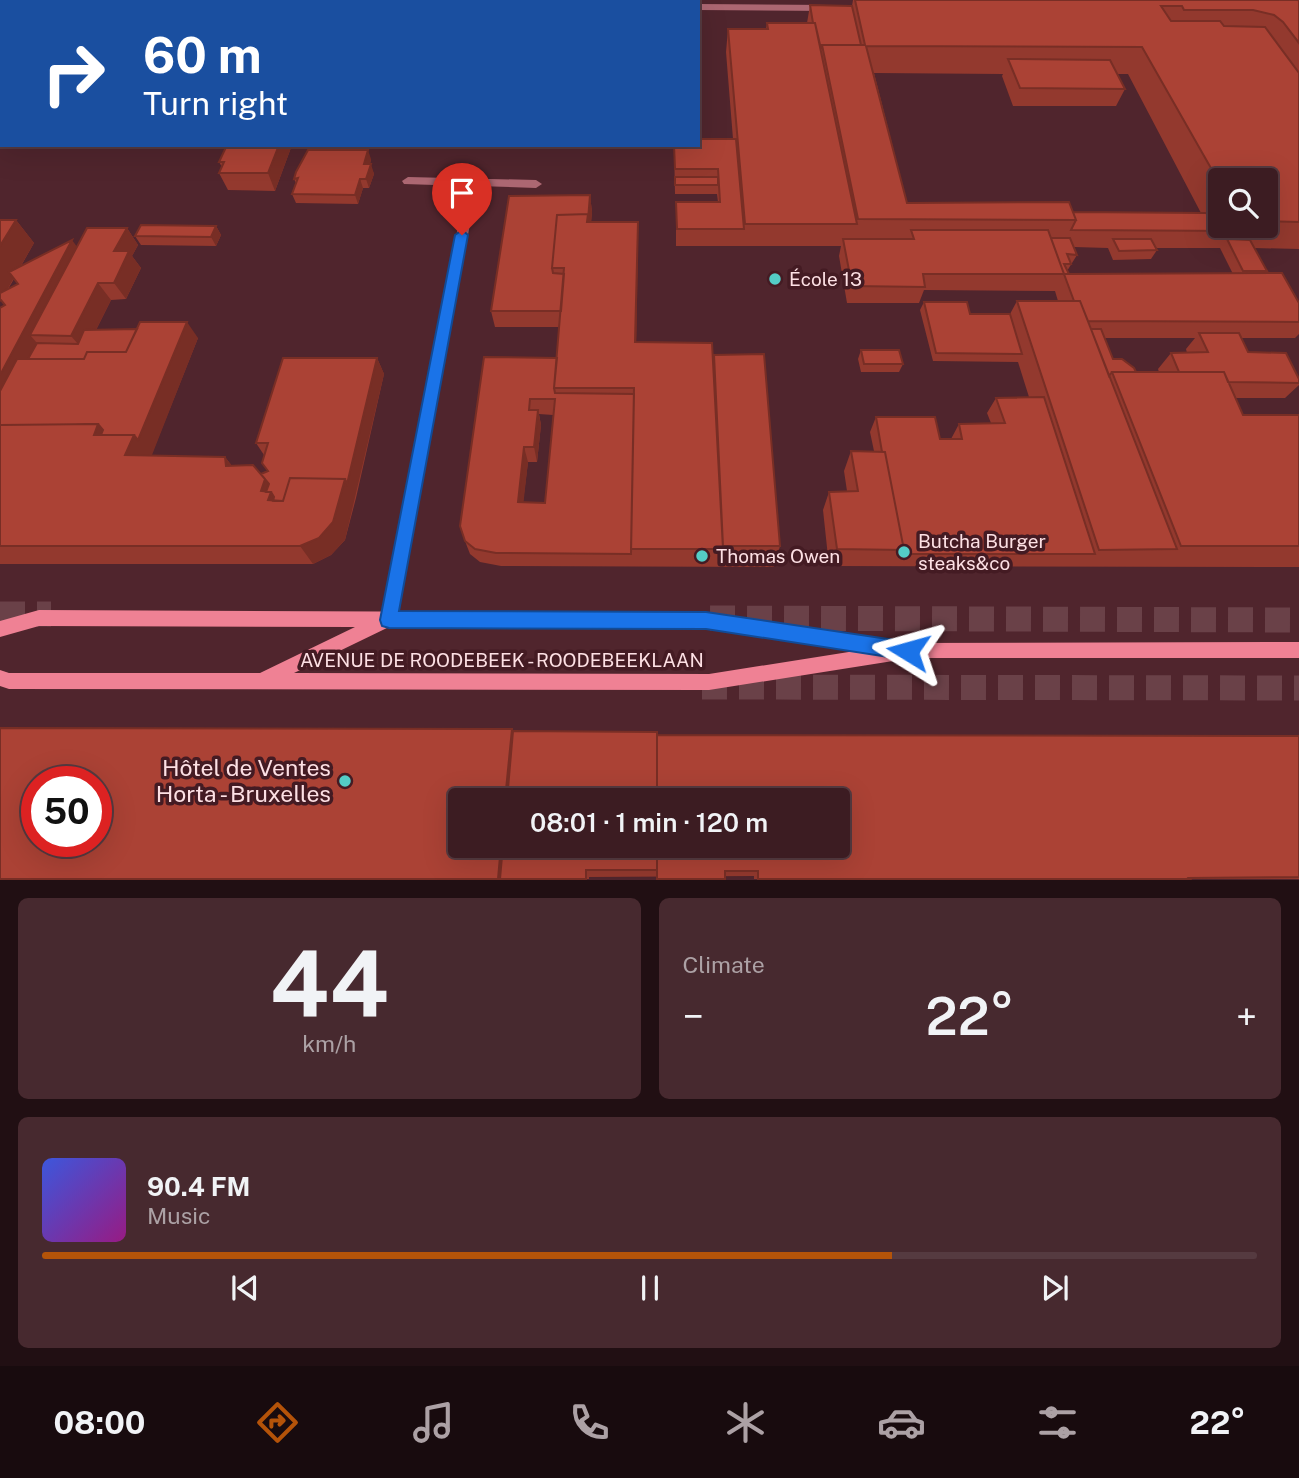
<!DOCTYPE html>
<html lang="en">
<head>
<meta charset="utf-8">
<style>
  :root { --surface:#3c1c22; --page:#47292f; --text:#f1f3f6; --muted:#aca1a5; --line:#553a40; --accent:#b45309 }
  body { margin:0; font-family:"Public Sans",sans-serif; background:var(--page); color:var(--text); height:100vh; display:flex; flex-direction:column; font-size:26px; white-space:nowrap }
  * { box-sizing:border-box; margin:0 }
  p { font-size:23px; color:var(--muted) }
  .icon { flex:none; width:38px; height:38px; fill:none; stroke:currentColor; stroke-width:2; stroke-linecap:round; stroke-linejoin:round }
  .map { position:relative; height:880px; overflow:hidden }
  .panel { display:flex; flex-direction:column; gap:18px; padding:18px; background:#210f13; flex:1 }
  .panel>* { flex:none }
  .banner { position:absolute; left:0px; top:0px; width:700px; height:147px; box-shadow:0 7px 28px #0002,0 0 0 2px var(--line); background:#1a4fa0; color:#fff; overflow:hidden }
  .controls { position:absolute; left:1208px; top:168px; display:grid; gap:14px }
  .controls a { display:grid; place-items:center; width:70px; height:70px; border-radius:7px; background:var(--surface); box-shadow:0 7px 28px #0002,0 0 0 2px var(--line); font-size:35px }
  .speed { position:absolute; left:21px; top:766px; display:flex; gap:14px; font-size:35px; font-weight:700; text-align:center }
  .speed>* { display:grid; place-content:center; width:91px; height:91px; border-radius:50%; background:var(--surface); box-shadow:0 7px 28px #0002,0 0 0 2px var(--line); line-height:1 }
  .speed .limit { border:10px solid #d22; background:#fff; color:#111 }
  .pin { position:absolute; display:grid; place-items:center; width:60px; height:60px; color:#fff; margin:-72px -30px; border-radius:50% 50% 50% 0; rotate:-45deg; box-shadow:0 0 7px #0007 }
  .pin .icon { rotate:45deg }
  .me { position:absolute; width:77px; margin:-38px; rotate:278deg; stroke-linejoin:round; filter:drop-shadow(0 0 5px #0008) }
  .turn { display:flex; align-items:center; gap:24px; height:147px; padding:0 28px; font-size:32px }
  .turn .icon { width:91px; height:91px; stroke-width:2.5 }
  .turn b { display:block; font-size:49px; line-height:60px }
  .big { font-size:52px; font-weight:600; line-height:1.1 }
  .panel .widget { flex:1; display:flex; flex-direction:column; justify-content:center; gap:10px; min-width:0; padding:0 24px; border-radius:10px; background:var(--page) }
  .panel .dial { align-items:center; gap:0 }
  .dial b { font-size:91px; line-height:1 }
  .song { display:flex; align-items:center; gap:21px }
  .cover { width:84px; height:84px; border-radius:10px; background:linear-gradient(135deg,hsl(230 70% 55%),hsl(310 70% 35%)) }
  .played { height:7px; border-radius:4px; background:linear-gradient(90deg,var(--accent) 70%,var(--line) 70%) }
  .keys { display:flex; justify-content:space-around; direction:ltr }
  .heat { display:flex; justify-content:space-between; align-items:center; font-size:38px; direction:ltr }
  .panel .tiles { flex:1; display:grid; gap:18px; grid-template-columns:1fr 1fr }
  .widget:last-child { grid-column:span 2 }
  .trip { position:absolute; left:448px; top:788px; width:402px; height:70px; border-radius:7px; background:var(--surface); box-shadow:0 7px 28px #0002,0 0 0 2px var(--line); font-weight:600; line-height:70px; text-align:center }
  .tabs { display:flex; height:112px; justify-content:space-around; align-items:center; background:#180b0e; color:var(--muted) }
  .tabs .icon { width:49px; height:49px }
  .tabs .current { color:var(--accent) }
  .tabs b { font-size:32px; color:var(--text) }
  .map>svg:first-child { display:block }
</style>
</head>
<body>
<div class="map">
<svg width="1299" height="880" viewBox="0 0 1299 880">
  <rect width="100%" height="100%" fill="#50252d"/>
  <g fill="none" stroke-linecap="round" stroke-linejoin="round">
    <path stroke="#6a4148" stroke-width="25" stroke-dasharray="25 12" stroke-linecap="butt" d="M 0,614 L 51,614
      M 710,618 L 1299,620
      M 702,687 L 1299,688"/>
    <path fill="#ac6772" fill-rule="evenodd" d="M 698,4 L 829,5 L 834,8 L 829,11 L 698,10 Z"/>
    <path fill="#ac6772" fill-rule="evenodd" d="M 408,177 L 536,180 L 542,184 L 536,188 L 477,186 L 397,620 L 395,625 L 389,628 L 383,625 L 381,620 L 466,186 L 404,184 L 402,181 Z"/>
    <path fill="#ef8194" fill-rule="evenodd" d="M 39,610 L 706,613 L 908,643 L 1299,642 L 1299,658 L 899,658 L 893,661 L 709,690 L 9,689 L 0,686 L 0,670 L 9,673 L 260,673 L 355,627 L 39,626 L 0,637 L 0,621 ZM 389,627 L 706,629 L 855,651 L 709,674 L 294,673 Z"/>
  </g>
  <path fill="#93392e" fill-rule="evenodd" d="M 127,0 L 346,0 L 346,2 L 128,2 Z
    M 853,0 L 1299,1 L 1299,249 L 1254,248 L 1267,271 L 1264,273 L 1299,303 L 1299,334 L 1295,338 L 1241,338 L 1248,352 L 1299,379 L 1299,385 L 1285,398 L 1235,398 L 1243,415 L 1299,415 L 1299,567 L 829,566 L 823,510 L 829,492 L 847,491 L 844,471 L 851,451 L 874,451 L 870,432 L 876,417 L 940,439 L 951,439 L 959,424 L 991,423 L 987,413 L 996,398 L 1029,397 L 1018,362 L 933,361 L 920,310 L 924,302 L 970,314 L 1010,314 L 1017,301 L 1058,301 L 1055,291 L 924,290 L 919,303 L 847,303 L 839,256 L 841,246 L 676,246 L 676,202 L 718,202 L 717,194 L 675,194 L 674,145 L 733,139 L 726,52 L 728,29 L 766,29 L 767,23 L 807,23 L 810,5 L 852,6 ZM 874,73 L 1003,74 L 1002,76 L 1013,106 L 1116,106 L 1125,89 L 1117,74 L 1128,74 L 1201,213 L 1073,212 L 907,203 ZM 1220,180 L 1265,180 L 1265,226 L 1220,226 ZM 1074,247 L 1108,248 L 1113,260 L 1151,259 L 1157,250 L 1156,248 L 1220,248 L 1233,274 L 1069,274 L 1067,271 L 1077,255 ZM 1105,338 L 1195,338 L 1186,349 L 1187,353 L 1171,353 L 1158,369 L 1159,372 L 1136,372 L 1113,359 Z
    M 292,145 L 275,191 L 228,190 L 219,173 L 222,167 L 219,162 Z
    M 371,159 L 370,164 L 374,174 L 369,188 L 363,188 L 358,204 L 296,203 L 292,194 L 296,183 L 294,179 Z
    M 590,195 L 592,212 L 591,222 L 638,222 L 636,342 L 713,360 L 780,546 L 774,567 L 501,566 L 480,562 L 470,554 L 465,541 L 484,357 L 557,358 L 559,327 L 495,327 L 491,311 ZM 539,414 L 553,415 L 545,503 L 523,502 L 528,462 L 537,462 L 541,425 Z
    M 0,220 L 16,220 L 34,243 L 21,266 L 127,228 L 138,245 L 132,256 L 141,268 L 126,299 L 111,300 L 96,330 L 198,338 L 151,456 L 225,457 L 232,466 L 261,474 L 267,471 L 264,455 L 256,443 L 377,358 L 384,374 L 356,498 L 345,540 L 331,555 L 313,564 L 0,564 L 0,308 L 5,305 L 1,300 L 0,302 ZM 14,278 L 18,284 L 8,289 L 14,279 Z
    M 216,226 L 221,235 L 216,246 L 141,245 L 135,236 Z
    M 861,350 L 903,364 L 899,372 L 861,372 L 858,359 Z
    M 512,729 L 513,731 L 657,735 L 1299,736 L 1299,879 L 754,879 L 754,876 L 589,877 L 589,879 L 0,879 Z"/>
  <path fill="#782e25" d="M 279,145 L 292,145 L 275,191 L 268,173 Z
    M 368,150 L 371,159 L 368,174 L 364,164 Z
    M 371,164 L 374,174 L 369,188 L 366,179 Z
    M 360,179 L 363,188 L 358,204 L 355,195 Z
    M 590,195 L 592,212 L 590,237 L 588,220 Z
    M 16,220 L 34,243 L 0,302 L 0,246 Z
    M 638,222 L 638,245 L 636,363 L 635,342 Z
    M 216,226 L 221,235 L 216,246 L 211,237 Z
    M 127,228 L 138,245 L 132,256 L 141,268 L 126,299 L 114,283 L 114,251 Z
    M 72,240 L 89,263 L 30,335 L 44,351 L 0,430 L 0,375 Z
    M 98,283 L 111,300 L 85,352 L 71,336 Z
    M 187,322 L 198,338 L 152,455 L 138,440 Z
    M 377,358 L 384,374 L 345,540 L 331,555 L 313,564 L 300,546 Z
    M 538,410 L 541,425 L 537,462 L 534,447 Z
    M 98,424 L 113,440 L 94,435 Z
    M 134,435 L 152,455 L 143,475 L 125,455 Z
    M 524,447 L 528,462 L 522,516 L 518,502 Z
    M 225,457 L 240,476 L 226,466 Z
    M 265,479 L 279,498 L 278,501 L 268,500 L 261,491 Z
    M 512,729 L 518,743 L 514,800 L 505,800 Z"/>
  <path fill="#ab4235" stroke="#782e25" stroke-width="2" fill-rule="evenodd" d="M 855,0 L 1298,0 L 1299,1 L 1299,43 L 1283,22 L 1274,15 L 1253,10 L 1184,10 L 1182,6 L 1161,6 L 1171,21 L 1220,21 L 1224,26 L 1265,27 L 1299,73 L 1299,222 L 1265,221 L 1265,180 L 1220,180 L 1220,184 L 1142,47 L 866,46 L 907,203 L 1069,202 L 1076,220 L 858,219 L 822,45 L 865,45 Z
    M 810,5 L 852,6 L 861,45 L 822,45 L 821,49 L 815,23 L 813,23 Z
    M 767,23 L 815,23 L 857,224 L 745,224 L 728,29 L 768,29 Z
    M 1008,59 L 1110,60 L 1125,89 L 1020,88 Z
    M 698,139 L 736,139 L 744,229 L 677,229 L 676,202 L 720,202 L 718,169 L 675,169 L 674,145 L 698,145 Z
    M 227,145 L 279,145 L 268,173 L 219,173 L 224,162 L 219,162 Z
    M 308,150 L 368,150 L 364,164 L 371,164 L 366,179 L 360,179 L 355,195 L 292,194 L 298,178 L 294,179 L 296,172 Z
    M 675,177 L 718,177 L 718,185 L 675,185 Z
    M 590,195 L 588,220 L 588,214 L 557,215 L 552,268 L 553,273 L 564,274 L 561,311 L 491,311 L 509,196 Z
    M 1073,212 L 1205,213 L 1220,215 L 1220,226 L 1229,226 L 1233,231 L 1071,230 L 1076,220 Z
    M 588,214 L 587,222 L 638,222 L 635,342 L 712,343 L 723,549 L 631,549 L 634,388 L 554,388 L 564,268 L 552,268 L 557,215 Z
    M 0,220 L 16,220 L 0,246 Z
    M 141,225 L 216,226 L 211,237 L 135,236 Z
    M 87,228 L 127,228 L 114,251 L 129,251 L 114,283 L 98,283 L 71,336 L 30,335 Z
    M 911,230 L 1048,230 L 1064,274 L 923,274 L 925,287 L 852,286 L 843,239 L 914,239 Z
    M 1051,238 L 1070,238 L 1077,255 L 1067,254 L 1071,264 L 1064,264 L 1069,274 L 1064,274 Z
    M 1113,239 L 1151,239 L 1157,250 L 1119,251 Z
    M 1227,239 L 1250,240 L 1267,271 L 1243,271 Z
    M 72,240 L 0,375 L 0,308 L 5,305 L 0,299 L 0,293 L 18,284 L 9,272 Z
    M 1282,273 L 1299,303 L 1299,322 L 1088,321 L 1080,301 L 1074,301 L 1064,274 Z
    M 1017,301 L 1080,301 L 1177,549 L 1099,550 Z
    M 924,302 L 967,302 L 970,314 L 1010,314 L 1022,354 L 936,353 Z
    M 140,322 L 187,322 L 138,440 L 134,435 L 101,435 L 103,430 L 98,424 L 0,425 L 0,391 L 17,359 L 84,359 L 87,352 L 126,352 Z
    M 137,329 L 126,352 L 87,352 L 84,359 L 28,359 L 37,343 L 78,344 L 84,330 Z
    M 1091,329 L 1101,329 L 1113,359 L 1122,359 L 1134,368 L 1136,372 L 1112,372 L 1109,376 Z
    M 1199,333 L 1239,333 L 1248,352 L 1286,353 L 1299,379 L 1299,383 L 1228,382 L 1224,372 L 1179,372 L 1171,353 L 1208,352 Z
    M 861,350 L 899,350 L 903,364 L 864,364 Z
    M 764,354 L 780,546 L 723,546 L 714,355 Z
    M 484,357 L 557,358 L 554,388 L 555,393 L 634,394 L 631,554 L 496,553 L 475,549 L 465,541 L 460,526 ZM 530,399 L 555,399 L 545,503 L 518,502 L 524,447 L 534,447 L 538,410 L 529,410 Z
    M 283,358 L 377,358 L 347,484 L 345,479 L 290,478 L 283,501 L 273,501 L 274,497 L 271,492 L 266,492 L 269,484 L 261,474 L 268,471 L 262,463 L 268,443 L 256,443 Z
    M 1112,372 L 1224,372 L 1243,415 L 1299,415 L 1299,546 L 1181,546 Z
    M 1044,397 L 1095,554 L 901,554 L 904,550 L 885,452 L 882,452 L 876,417 L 935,417 L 940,439 L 962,439 L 959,424 L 1005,423 L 996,398 Z
    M 98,424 L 94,435 L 134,435 L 125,455 L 225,457 L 226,466 L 253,465 L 265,479 L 261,491 L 271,492 L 268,500 L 283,501 L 290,478 L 345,479 L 333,522 L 319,538 L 300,546 L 0,546 L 0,425 Z
    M 851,451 L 885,452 L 904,550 L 837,549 L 829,492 L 858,491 Z
    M 0,728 L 512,729 L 505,800 L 460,800 L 460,845 L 501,845 L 498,879 L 0,879 ZM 37,782 L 96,782 L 96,842 L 37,842 Z
    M 513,731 L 657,732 L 657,800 L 507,800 Z
    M 657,735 L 1299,736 L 1299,877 L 1189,878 L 1190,879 L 758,879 L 758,871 L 725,871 L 725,879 L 657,879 L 657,845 L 838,845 L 838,800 L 657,800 Z
    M 503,845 L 657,845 L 657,870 L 586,870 L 586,879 L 500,879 Z"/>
  <path fill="#1a73e8" stroke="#114b97" stroke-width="2" d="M 462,230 L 468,235 L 399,611 L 706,612 L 908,642 L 915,644 L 917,651 L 915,657 L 908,660 L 706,629 L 389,628 L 382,626 L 380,620 L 455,235 Z"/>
  <g fill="#54cdc6" stroke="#441b23" stroke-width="2.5">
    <circle cx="775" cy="279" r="7"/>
    <circle cx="904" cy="552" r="7"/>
    <circle cx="702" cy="556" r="7"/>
    <circle cx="345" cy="781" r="7"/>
  </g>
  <g text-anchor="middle" stroke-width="7" stroke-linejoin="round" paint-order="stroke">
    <g font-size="19" fill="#fde0e4" stroke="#441b23" text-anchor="start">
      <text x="789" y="286">École 13</text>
      <text x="918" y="548">Butcha Burger<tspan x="918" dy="22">steaks&amp;co</tspan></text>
      <text x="716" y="563">Thomas Owen</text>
    </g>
    <g font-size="19" fill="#fde0e4" stroke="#441b23">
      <text x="502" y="667">AVENUE DE ROODEBEEK - ROODEBEEKLAAN</text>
    </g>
    <g font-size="23" fill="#fde0e4" stroke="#441b23" text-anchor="end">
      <text x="331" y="776">Hôtel de Ventes<tspan x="331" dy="26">Horta - Bruxelles</tspan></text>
    </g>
  </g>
</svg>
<div class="controls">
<a><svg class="icon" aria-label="search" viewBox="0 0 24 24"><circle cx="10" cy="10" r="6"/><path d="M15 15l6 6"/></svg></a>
</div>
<div class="speed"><div class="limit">50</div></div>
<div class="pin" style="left:462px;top:235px;background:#d93025"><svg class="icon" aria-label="arrive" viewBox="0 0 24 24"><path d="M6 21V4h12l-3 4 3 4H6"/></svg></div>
<svg class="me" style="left:908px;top:651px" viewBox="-20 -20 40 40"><path d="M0-17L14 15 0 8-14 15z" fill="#1a73e8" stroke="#fff" stroke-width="4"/></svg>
<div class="trip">08:01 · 1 min · 120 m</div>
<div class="banner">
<div class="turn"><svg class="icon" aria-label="right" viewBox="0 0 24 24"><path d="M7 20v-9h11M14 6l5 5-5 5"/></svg><div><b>60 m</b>Turn right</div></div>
</div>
</div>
<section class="panel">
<div class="tiles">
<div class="widget dial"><b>44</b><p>km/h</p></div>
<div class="widget"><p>Climate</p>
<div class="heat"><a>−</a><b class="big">22°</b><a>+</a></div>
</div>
<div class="widget">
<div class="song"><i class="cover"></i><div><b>90.4 FM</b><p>Music</p></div></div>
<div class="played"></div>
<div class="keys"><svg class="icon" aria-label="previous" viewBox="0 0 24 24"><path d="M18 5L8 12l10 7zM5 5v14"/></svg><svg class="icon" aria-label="pause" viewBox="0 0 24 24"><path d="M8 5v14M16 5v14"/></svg><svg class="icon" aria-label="next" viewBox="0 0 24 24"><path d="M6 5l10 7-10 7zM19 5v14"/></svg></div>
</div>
</div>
</section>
<nav class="tabs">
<b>08:00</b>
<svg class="icon current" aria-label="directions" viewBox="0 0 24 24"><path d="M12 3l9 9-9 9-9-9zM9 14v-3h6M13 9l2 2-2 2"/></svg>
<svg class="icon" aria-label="music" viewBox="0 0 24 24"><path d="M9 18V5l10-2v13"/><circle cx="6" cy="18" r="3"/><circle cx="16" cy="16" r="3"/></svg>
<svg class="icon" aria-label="phone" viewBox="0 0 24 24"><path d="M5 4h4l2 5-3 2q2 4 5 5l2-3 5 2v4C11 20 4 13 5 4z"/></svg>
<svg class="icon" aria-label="climate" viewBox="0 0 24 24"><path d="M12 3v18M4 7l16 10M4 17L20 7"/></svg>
<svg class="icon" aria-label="car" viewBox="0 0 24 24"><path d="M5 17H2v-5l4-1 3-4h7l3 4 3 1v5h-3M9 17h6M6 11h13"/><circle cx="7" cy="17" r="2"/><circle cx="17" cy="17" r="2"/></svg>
<svg class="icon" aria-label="filters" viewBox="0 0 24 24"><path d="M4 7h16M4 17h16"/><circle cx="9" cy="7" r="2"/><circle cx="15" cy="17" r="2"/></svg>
<b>22°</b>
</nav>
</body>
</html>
